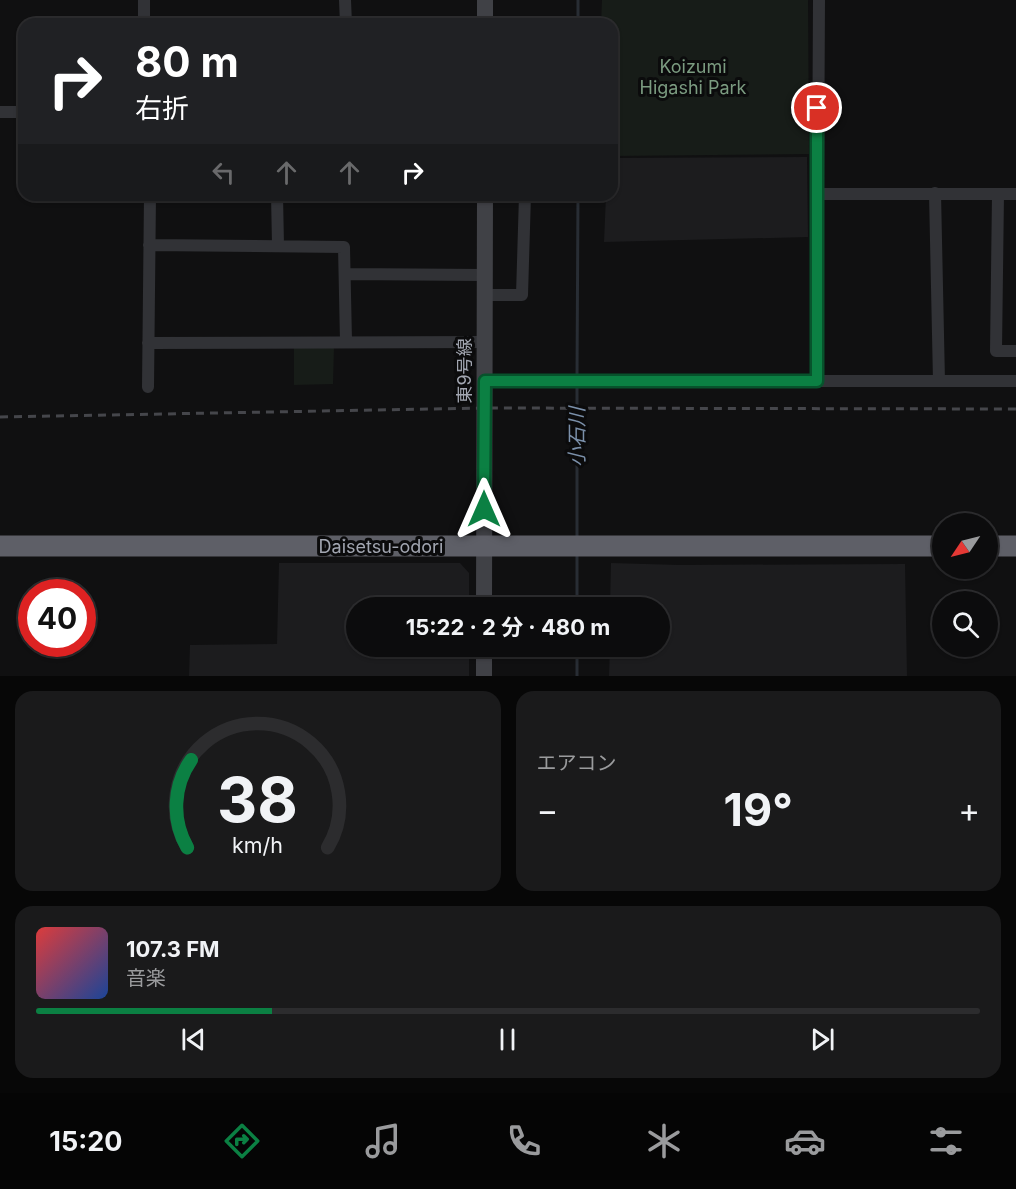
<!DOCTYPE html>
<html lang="ja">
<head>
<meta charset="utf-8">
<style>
  :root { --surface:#0c0c0d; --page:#1a1a1b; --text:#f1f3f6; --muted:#9a9b9d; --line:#2c2c2e; --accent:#0b8043 }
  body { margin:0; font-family:Inter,"Noto Sans JP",sans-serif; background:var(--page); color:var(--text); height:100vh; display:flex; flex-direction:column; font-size:22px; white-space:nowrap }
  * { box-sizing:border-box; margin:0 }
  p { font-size:20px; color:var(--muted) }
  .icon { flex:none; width:33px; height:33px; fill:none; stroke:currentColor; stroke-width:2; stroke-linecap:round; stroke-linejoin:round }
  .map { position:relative; height:676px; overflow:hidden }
  .details { display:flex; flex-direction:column; gap:15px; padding:15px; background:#070707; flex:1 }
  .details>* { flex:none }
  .banner { position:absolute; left:18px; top:18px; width:600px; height:183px; border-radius:18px; box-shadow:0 2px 4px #0004,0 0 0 2px var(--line); background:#202124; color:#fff; overflow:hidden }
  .needle { width:39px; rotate:235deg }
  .fabs { position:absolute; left:932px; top:513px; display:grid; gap:12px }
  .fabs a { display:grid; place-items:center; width:66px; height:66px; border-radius:50%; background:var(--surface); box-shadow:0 2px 4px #0004,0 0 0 2px var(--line); font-size:30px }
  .speed { position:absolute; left:18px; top:579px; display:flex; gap:12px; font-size:30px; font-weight:700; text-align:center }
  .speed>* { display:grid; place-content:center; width:78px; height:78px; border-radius:50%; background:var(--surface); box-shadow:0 2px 4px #0004,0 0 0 2px var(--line); line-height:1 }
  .speed .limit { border:9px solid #d22; background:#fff; color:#111 }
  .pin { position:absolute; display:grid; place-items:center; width:51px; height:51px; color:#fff; margin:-26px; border:3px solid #fff; border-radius:50%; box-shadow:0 2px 6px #0007 }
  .me { position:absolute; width:66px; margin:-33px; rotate:0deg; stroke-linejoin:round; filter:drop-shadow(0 0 4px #0008) }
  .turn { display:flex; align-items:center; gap:21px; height:126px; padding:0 18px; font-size:27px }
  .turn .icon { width:78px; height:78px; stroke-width:2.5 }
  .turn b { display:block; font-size:42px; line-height:51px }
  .lanes { display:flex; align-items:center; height:57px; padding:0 18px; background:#0003; justify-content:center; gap:30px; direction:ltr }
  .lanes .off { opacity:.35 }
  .big { font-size:45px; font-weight:700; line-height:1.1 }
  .details .card { flex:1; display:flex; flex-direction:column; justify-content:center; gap:9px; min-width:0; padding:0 21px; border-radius:18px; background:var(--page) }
  .details .dial { align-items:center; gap:0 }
  .dial svg { height:156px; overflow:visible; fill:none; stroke:var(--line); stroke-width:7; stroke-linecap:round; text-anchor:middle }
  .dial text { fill:var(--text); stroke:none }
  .song { display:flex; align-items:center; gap:18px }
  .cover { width:72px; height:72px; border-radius:9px; background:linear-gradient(135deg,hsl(0 70% 55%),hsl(220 70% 35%)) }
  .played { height:6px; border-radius:3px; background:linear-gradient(90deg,var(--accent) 25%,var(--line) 25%) }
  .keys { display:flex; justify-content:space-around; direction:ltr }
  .heat { display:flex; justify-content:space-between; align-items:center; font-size:33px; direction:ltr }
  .details .tiles { flex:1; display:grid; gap:15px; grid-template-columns:1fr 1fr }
  .card:last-child { grid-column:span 2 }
  .trip { position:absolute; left:346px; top:597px; width:324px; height:60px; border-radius:30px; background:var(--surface); box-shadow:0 2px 4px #0004,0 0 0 2px var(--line); font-weight:700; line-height:60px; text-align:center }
  .tab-bar { display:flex; height:96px; justify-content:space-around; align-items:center; background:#050505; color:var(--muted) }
  .tab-bar .icon { width:42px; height:42px }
  .tab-bar .on { color:var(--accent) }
  .tab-bar b { font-size:27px; color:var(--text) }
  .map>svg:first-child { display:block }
</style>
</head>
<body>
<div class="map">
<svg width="1016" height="676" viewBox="0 0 1016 676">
  <rect width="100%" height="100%" fill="#101011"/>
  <path fill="#1c1c1e" d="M 807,157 L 808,237 L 604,242 L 606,195 L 612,195 L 612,158 Z
    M 279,563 L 460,563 L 469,573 L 469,607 L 357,608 L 357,646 L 469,647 L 469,676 L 189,676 L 190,645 L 277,644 Z
    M 611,563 L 679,565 L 905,564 L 907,676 L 609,676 L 610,647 L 660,646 L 660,608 L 610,607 Z"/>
  <path fill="#171c18" d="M 602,0 L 808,0 L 809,154 L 612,156 L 612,24 L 601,24 Z
    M 294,347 L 334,347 L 333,384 L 294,385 Z"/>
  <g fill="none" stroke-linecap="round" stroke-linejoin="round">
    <path stroke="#282d34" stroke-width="3" d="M 578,24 L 578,0
      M 577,378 L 578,195
      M 577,537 L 577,384
      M 577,608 L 577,552
      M 577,676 L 577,646"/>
    <path stroke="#313236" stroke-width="12" d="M 345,0 L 346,24
      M 144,24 L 144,0
      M 452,24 L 485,23
      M 0,112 L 24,112
      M 935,193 L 939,381
      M 818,194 L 1016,194
      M 998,194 L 996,351 L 1016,351
      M 277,195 L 278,245
      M 149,245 L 344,247 L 346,341
      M 345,274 L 484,275
      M 484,295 L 522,295 L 525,195
      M 148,343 L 485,342
      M 485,381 L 1016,381
      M 817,381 L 819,0
      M 148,387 L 150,195"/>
    <path stroke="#404146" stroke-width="16" d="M 485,24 L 485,0
      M 484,608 L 485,195
      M 484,676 L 484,646"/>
    <path stroke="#5e5f67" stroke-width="21" d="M 0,546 L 942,546
      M 987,546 L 1016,546"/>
    <path stroke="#45464b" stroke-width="3" stroke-dasharray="8 6" stroke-linecap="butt" d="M 0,417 L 484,408 L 1016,409"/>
  </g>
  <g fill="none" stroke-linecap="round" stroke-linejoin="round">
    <defs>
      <path id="route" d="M 484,509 L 485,381 L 817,381 L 817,108"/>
    </defs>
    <use href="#route" stroke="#07532c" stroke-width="15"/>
    <use href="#route" stroke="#0b8043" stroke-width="10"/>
  </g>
  <g text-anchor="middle" stroke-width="6" stroke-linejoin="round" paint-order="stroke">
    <g font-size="18" fill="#7b9b80" stroke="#0b0b0c">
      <text x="693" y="73">Koizumi<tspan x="693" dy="21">Higashi Park</tspan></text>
    </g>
    <g font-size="18" fill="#a2a6b1" stroke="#0b0b0c">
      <text transform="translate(465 371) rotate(-90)" y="6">東9号線</text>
      <text x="381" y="553">Daisetsu-odori</text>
    </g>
    <g font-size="20" font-style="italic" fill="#7b90aa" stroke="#0b0b0c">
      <text transform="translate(577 437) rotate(-90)" y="7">小石川</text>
    </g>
  </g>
</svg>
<div class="fabs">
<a><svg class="needle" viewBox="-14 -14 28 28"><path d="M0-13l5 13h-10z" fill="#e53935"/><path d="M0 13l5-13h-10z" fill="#9a9b9d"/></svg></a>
<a><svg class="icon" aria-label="search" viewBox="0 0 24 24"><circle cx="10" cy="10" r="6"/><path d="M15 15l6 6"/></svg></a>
</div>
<div class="speed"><div class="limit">40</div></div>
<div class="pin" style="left:817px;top:108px;background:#d93025"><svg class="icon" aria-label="arrive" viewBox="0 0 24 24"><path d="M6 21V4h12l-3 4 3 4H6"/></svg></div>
<svg class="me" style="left:484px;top:509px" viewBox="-20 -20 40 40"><path d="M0-17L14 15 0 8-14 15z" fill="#0b8043" stroke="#fff" stroke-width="4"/></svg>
<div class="trip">15:22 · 2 分 · 480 m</div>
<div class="banner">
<div class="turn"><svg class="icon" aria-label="right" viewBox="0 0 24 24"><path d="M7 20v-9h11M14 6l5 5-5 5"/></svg><div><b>80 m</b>右折</div></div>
<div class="lanes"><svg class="icon off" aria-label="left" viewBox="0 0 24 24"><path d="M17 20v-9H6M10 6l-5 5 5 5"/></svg><svg class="icon off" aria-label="ahead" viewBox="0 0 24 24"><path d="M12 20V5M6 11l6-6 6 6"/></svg><svg class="icon off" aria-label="ahead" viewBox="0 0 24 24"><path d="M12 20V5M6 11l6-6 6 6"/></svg><svg class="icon" aria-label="right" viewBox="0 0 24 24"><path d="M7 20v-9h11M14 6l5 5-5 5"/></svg></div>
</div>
</div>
<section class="details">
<div class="tiles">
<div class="card dial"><svg viewBox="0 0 100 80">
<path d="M14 69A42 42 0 1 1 86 69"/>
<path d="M14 69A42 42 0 0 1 16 24" stroke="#0b8043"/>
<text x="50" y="56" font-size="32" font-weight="700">38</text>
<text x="50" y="72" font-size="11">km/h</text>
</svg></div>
<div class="card"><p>エアコン</p>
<div class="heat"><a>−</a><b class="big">19°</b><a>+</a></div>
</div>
<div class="card">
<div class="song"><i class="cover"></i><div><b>107.3 FM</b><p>音楽</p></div></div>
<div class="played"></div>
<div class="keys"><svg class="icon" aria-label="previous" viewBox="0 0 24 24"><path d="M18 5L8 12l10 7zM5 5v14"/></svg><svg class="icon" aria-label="pause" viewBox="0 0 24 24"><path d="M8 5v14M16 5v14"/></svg><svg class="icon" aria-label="next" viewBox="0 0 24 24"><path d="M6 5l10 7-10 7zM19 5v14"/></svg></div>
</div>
</div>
</section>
<nav class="tab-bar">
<b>15:20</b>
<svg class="icon on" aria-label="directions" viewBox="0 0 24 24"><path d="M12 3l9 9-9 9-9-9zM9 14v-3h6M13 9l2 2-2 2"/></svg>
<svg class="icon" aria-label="music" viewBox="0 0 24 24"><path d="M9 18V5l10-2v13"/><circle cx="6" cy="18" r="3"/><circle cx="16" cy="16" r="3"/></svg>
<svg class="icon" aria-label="phone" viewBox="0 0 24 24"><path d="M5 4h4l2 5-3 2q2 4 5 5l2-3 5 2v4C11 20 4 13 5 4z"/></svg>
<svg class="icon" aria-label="climate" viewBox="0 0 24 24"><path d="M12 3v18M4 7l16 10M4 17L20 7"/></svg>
<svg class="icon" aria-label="car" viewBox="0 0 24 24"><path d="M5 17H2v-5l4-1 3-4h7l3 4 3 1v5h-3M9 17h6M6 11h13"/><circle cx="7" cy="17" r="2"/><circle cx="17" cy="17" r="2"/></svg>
<svg class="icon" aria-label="filters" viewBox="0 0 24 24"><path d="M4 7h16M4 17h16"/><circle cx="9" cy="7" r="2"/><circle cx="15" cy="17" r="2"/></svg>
</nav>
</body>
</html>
